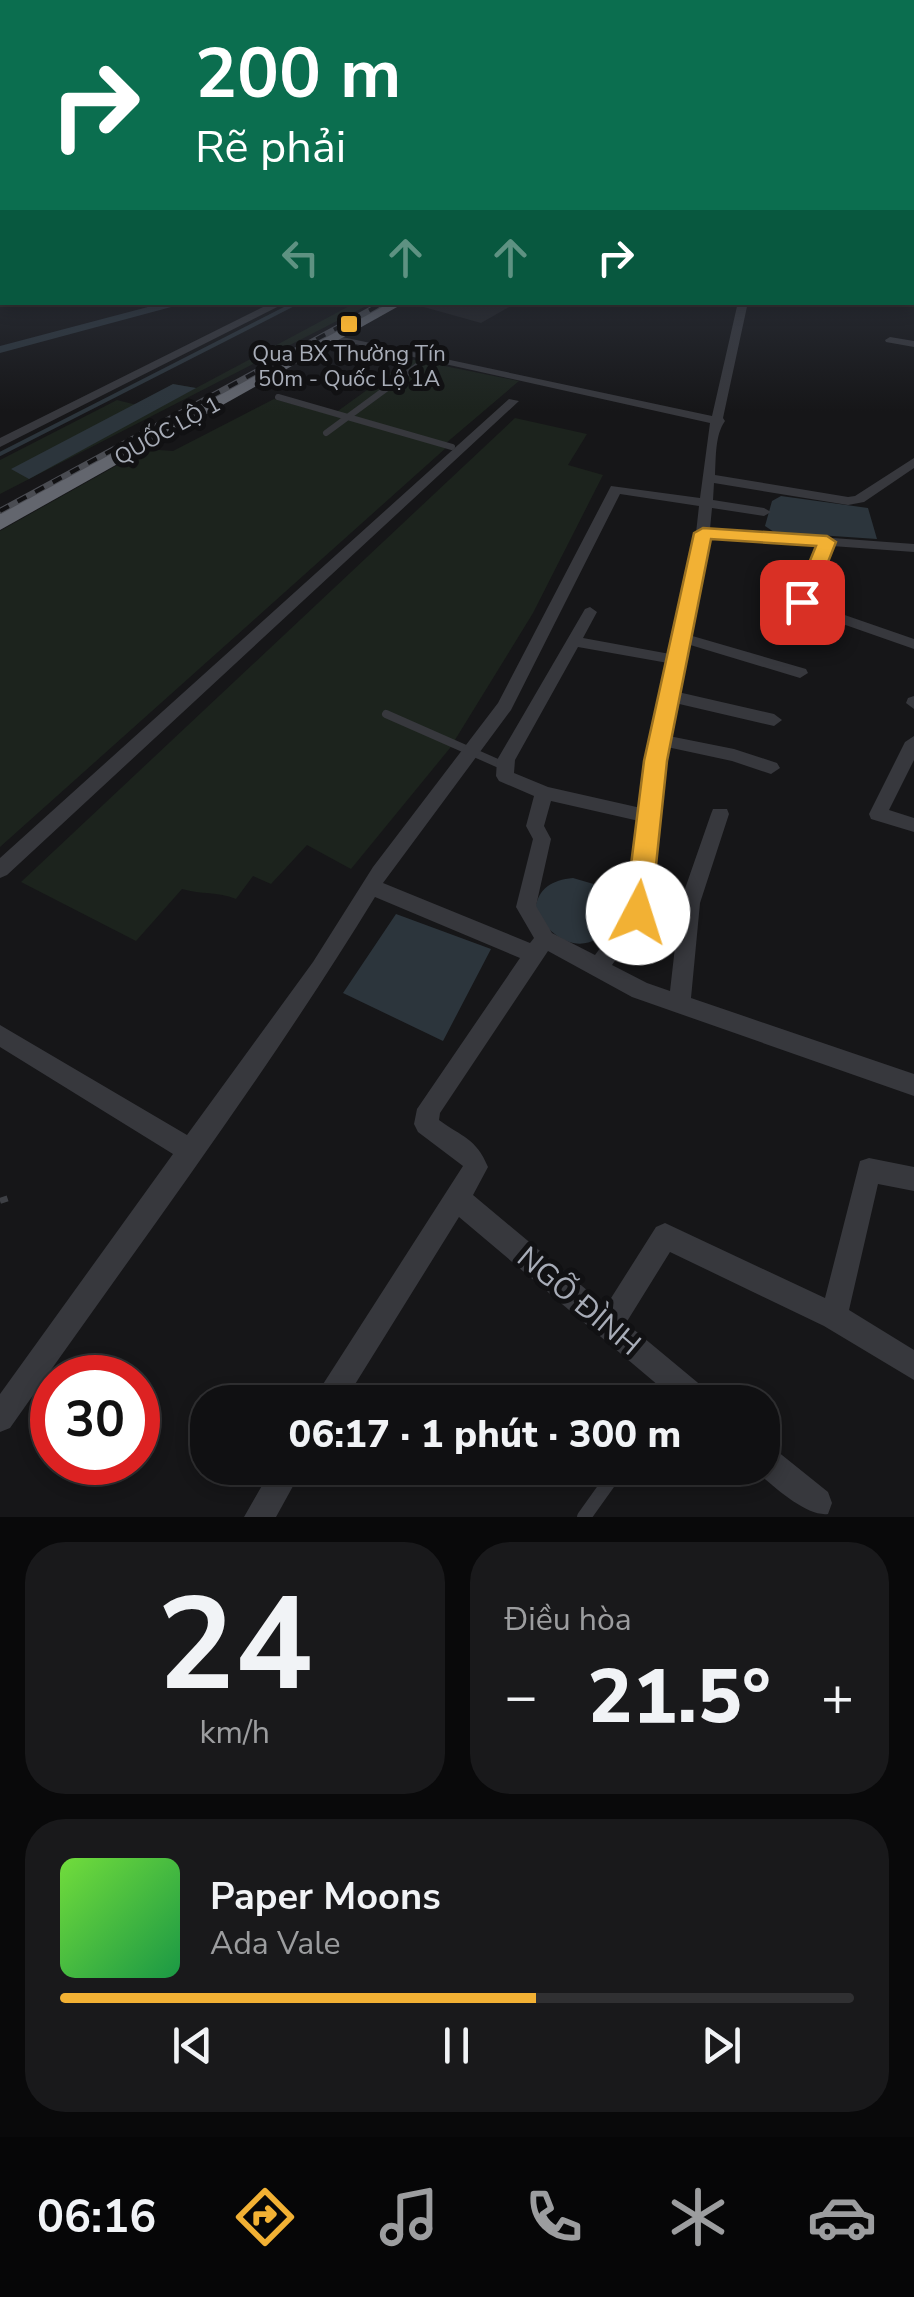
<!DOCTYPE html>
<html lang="vi">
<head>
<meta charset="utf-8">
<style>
  :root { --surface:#101012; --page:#19191b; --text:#f1f3f6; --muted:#9c9d9f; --line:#303032; --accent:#f2b134 }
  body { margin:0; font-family:"Nunito Sans",sans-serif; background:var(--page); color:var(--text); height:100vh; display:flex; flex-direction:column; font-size:38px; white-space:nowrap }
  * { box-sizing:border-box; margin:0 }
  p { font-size:32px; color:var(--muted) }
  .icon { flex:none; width:55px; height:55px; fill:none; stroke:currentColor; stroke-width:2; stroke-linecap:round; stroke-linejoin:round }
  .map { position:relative; height:1517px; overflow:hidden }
  .panel { display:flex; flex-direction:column; gap:25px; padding:25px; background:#09090a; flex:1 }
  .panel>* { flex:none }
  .guide { position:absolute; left:0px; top:0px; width:915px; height:305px; box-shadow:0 5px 15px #0003,0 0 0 2px var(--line); background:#0b6e4f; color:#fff; overflow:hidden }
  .speed { position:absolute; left:30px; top:1355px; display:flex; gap:20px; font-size:50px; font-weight:700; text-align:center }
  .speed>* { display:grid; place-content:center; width:130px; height:130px; border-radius:50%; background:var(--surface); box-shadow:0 5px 15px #0003,0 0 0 2px var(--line); line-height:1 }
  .speed .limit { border:15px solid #d22; background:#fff; color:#111 }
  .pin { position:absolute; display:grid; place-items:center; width:85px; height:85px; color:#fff; margin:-42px; border-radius:20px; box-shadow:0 5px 15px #0006 }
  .me { position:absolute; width:110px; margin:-55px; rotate:5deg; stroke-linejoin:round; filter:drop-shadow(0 0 8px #0008) }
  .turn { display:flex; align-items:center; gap:35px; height:210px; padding:0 30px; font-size:45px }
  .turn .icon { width:130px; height:130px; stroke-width:2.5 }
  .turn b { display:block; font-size:70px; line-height:85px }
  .lanes { display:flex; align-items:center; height:95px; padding:0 30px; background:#0003; justify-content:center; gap:50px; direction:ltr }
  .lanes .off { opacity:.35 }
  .big { font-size:75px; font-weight:800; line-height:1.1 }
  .panel .card { flex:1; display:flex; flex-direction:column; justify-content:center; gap:15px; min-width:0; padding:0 35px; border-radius:40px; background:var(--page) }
  .panel .dial { align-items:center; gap:0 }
  .dial b { font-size:130px; line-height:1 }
  .song { display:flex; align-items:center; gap:30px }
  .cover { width:120px; height:120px; border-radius:15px; background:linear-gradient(135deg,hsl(100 70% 55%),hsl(140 70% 35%)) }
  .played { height:10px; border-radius:5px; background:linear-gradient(90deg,var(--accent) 60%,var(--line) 60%) }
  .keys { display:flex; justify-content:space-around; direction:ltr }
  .heat { display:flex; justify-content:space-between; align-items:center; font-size:55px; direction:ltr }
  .panel .tiles { flex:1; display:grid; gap:25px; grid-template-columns:1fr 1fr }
  .card:last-child { grid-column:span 2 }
  .trip { position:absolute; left:190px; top:1385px; width:590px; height:100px; border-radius:40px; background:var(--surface); box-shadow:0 5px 15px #0003,0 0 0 2px var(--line); font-weight:800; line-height:100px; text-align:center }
  .tabs { display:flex; height:160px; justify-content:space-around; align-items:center; background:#060607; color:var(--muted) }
  .tabs .icon { width:70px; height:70px }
  .tabs .current { color:var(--accent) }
  .tabs b { font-size:45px; color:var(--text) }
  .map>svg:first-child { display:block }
</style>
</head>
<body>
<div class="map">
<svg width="914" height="1517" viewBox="0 0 914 1517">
  <rect width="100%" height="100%" fill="#161618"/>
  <path fill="#222225" d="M 426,302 L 500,302 L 511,306 L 481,323 L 420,306 Z"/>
  <path fill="#1c231d" d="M 355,303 L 372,303 L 0,494 L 0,460 L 117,400 L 137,405 L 173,384 L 196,388 Z
    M 410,359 L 519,381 L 445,444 L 335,413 Z
    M 274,399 L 447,447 L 0,847 L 0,531 L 146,449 L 173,451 Z
    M 515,418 L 587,434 L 568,465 L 603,475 L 533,613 L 450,748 L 351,869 L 307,845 L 271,884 L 253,876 L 236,899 C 217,891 202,895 182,889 L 136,941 L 21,882 Z"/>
  <path fill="#2c353c" d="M 163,303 L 186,303 L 0,353 L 0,346 Z
    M 173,384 L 196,388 L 29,479 L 11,469 Z
    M 781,496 L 868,508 L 877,539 L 774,532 L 765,526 L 772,501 Z
    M 573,878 L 597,885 L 612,902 L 612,923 C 588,960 552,942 535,910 C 538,888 552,880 573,878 Z
    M 396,914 L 491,949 L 443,1041 L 343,993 Z"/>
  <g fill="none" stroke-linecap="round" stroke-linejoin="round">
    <path stroke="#2c353c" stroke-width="4" d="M 0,454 L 298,302"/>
    <path stroke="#3d3f44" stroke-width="6" stroke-dasharray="8 11" stroke-linecap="butt" d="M 0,1201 L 9,1198"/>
    <path stroke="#37383d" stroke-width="6" d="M 278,397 L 452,447
      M 326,433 L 428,358"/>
    <path stroke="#37383d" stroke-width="8" d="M 386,714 L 504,766"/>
    <path stroke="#37383d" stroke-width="14" d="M 664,1402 L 675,1386
      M 584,1517 L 619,1468"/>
    <path fill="#37383d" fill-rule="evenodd" d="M 912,221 L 914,221 L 914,227 L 912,227 Z
      M 912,243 L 914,243 L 914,249 L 912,249 Z
      M 0,268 L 2,269 L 2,275 L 0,274 Z
      M 273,302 L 287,302 L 0,447 L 0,438 Z
      M 738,302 L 748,302 L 723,418 L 725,421 C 715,435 716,457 715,475 L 848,497 L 855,496 L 914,458 L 914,468 L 864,502 L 848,505 L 714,483 L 713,500 L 764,508 L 771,512 L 764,516 L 712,508 L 710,529 L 914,544 L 914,552 L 832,546 L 810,603 L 914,639 L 914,649 L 797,608 L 795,605 L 819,545 L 709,538 L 689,635 L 806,669 L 808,673 L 800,678 L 687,644 L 678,692 L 774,714 L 782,720 L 774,726 L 675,703 L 669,736 L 734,749 L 777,763 L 780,768 L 771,774 L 732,761 L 667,747 L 648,913 L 612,965 L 647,983 L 670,991 L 680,903 L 711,814 L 713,809 L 727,809 L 729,814 L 700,903 L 691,998 L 914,1074 L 914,1096 L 632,997 L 548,951 L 440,1113 L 439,1120 C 462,1137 476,1138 488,1167 L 473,1195 L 606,1306 L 656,1227 L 665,1223 L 825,1298 L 860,1161 L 869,1158 L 914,1167 L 914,1191 L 878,1184 L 849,1310 L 914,1350 L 914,1380 L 824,1326 L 670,1252 L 626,1323 L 709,1392 L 713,1402 L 678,1402 L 459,1217 L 344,1402 L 314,1402 L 318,1392 L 463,1166 L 418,1132 L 414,1124 L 417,1109 L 520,958 L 375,897 C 263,1080 133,1252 10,1428 L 0,1432 L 0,1394 L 173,1154 L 0,1047 L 0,1025 L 187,1135 L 313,962 L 373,867 L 498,703 L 611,486 L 700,498 L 710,423 L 328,338 L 333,335 L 712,416 ZM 620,494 L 699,506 L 696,533 L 670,654 L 583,638 L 597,612 L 590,607 L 585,609 L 497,760 L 496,776 L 499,781 L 534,796 L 526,826 L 533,839 L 516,907 L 534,938 L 530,943 L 383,883 L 511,710 ZM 578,647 L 668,663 L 646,761 L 641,808 L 548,787 L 514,773 L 515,760 ZM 551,801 L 639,821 L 628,911 L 595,955 L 552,933 L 536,906 L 551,839 L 544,826 Z
      M 890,337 L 914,341 L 914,347 L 886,342 L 885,340 Z
      M 509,399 L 519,401 L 7,875 L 0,878 L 0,858 Z
      M 914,696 L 914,709 L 906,703 L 908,698 Z
      M 914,736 L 914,760 L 889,810 L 914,818 L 914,832 L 871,819 L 869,814 L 905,742 Z
      M 762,1442 L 772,1447 L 828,1492 L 832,1503 L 828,1514 C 805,1517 770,1483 752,1468 L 762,1468 Z
      M 272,1468 L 303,1468 L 276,1517 L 244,1517 Z"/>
    <path fill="#63666e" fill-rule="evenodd" d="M 383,302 L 406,302 L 0,530 L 0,512 Z"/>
    <defs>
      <path id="rail" d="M 0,511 L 385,302"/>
    </defs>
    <use href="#rail" stroke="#4a4c52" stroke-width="6"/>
    <use href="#rail" stroke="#111113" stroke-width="4" stroke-dasharray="10" stroke-linecap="butt"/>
  </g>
  <linearGradient id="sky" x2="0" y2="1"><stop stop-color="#0c0c0d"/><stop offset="0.48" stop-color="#363c48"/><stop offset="1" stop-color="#363c48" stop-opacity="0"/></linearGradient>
  <rect width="914" height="411" fill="url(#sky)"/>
  <path fill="#f2b134" stroke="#9d7322" stroke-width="2.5" d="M 703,528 L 827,536 L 836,542 L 812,602 L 802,608 L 793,602 L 816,546 L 711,539 L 667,761 L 651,913 L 638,924 L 625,913 L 644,761 L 694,533 Z"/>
  <rect fill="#f2b134" stroke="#111113" stroke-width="4" x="339" y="314" width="20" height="20" rx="5"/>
  <g text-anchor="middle" stroke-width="10" stroke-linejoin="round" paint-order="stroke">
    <g font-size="22" fill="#a8adb8" stroke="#111113">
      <text x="349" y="361">Qua BX Thường Tín<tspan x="349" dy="25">50m - Quốc Lộ 1A</tspan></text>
    </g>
    <g font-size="22" fill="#a8adb8" stroke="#111113">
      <text transform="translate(167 430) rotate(-29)" y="8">QUỐC LỘ 1</text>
    </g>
    <g font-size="30" fill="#a8adb8" stroke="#111113">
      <text transform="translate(579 1301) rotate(40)" y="10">NGÕ ĐÌNH</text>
    </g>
  </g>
</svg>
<div class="speed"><div class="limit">30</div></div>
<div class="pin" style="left:802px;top:602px;background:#d93025"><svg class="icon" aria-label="arrive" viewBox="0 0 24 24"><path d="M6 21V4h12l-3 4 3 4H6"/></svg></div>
<svg class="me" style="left:638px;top:913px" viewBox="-20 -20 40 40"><circle r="19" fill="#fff"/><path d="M0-13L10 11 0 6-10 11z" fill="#f2b134"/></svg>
<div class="trip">06:17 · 1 phút · 300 m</div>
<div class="guide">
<div class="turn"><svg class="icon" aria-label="right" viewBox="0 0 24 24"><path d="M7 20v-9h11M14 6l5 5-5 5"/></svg><div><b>200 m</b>Rẽ phải</div></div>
<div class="lanes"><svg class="icon off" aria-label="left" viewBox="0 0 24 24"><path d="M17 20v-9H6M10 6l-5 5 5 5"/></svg><svg class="icon off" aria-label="ahead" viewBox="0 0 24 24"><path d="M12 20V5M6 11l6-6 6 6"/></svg><svg class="icon off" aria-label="ahead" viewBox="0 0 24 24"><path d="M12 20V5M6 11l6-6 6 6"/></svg><svg class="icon" aria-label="right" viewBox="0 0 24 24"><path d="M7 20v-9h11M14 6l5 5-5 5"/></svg></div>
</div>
</div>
<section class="panel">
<div class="tiles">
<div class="card dial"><b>24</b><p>km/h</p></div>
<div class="card"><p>Điều hòa</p>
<div class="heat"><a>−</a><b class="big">21.5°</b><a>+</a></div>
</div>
<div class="card">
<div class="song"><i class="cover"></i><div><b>Paper Moons</b><p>Ada Vale</p></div></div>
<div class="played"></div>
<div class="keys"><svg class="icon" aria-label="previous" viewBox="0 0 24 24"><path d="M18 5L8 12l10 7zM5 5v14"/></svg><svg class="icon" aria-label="pause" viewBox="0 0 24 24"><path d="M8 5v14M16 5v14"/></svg><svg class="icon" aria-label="next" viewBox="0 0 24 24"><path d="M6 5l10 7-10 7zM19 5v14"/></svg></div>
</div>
</div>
</section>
<nav class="tabs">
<b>06:16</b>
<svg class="icon current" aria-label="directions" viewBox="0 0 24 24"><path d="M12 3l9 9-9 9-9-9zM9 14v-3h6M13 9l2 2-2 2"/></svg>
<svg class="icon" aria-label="music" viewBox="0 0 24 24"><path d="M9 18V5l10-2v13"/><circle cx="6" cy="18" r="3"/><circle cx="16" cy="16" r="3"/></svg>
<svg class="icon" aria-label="phone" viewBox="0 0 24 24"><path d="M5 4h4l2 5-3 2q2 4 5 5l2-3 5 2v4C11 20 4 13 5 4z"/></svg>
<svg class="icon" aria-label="climate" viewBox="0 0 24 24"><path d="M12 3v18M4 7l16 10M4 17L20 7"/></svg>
<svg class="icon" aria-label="car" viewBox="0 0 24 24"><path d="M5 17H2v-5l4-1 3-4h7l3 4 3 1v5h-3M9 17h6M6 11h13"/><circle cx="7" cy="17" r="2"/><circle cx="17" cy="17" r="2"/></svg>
</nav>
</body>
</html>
